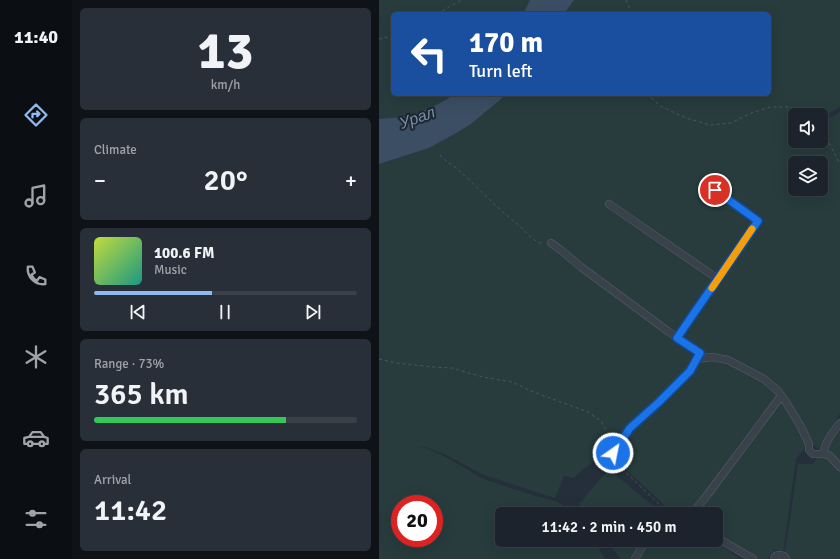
<!DOCTYPE html>
<html lang="en">
<head>
<meta charset="utf-8">
<style>
  :root { --surface:#1c232c; --page:#292f38; --text:#f1f3f6; --muted:#a0a4a9; --line:#3a4048; --accent:#90b9f0 }
  body { margin:0; font-family:Signika,sans-serif; background:var(--page); color:var(--text); height:100vh; display:flex; flex-direction:column; font-size:15px; white-space:nowrap }
  * { box-sizing:border-box; margin:0 }
  p { font-size:13px; color:var(--muted) }
  .icon { flex:none; width:22px; height:22px; fill:none; stroke:currentColor; stroke-width:2; stroke-linecap:round; stroke-linejoin:round }
  .map { position:relative; flex:1; overflow:hidden }
  .sheet { display:flex; flex-direction:column; gap:8px; padding:8px; background:#0f1318; width:307px }
  .sheet>* { flex:none }
  .hud { position:absolute; left:12px; top:12px; width:380px; height:84px; border-radius:6px; box-shadow:0 4px 16px #0002,0 0 0 1px var(--line); background:#1a4fa0; color:#fff; overflow:hidden }
  .fabs { position:absolute; left:409px; top:108px; display:grid; gap:8px }
  .fabs a { display:grid; place-items:center; width:40px; height:40px; border-radius:6px; background:var(--surface); box-shadow:0 4px 16px #0002,0 0 0 1px var(--line); font-size:20px }
  .speed { position:absolute; left:12px; top:495px; display:flex; gap:8px; font-size:20px; font-weight:700; text-align:center }
  .speed>* { display:grid; place-content:center; width:52px; height:52px; border-radius:50%; background:var(--surface); box-shadow:0 4px 16px #0002,0 0 0 1px var(--line); line-height:1 }
  .speed .limit { border:6px solid #d22; background:#fff; color:#111 }
  .pin { position:absolute; display:grid; place-items:center; width:34px; height:34px; color:#fff; margin:-17px; border:2px solid #fff; border-radius:50%; box-shadow:0 1px 4px #0007 }
  .me { position:absolute; width:44px; margin:-22px; rotate:33deg; stroke-linejoin:round; filter:drop-shadow(0 0 3px #0008) }
  .turn { display:flex; align-items:center; gap:14px; height:84px; padding:0 12px; font-size:18px }
  .turn .icon { width:52px; height:52px; stroke-width:2.5 }
  .turn b { display:block; font-size:28px; line-height:34px }
  .big { font-size:30px; font-weight:600; line-height:1.1 }
  .sheet .card { flex:1; display:flex; flex-direction:column; justify-content:center; gap:6px; min-width:0; padding:0 14px; border-radius:6px; background:var(--page) }
  .sheet .dial { align-items:center; gap:0 }
  .dial b { font-size:52px; line-height:1 }
  .song { display:flex; align-items:center; gap:12px }
  .cover { width:48px; height:48px; border-radius:6px; background:linear-gradient(135deg,hsl(70 70% 55%),hsl(170 70% 35%)) }
  .played { height:4px; border-radius:2px; background:linear-gradient(90deg,var(--accent) 45%,var(--line) 45%) }
  .keys { display:flex; justify-content:space-around; direction:ltr }
  .heat { display:flex; justify-content:space-between; align-items:center; font-size:22px; direction:ltr }
  .charge { height:6px; border-radius:3px; background:linear-gradient(90deg,#34c759 73%,var(--line) 0) }
  .trip { position:absolute; left:116px; top:507px; width:228px; height:40px; border-radius:6px; background:var(--surface); box-shadow:0 4px 16px #0002,0 0 0 1px var(--line); font-weight:600; line-height:40px; text-align:center }
  main { display:flex; flex:1; min-height:0 }
  .dock { display:flex; flex-direction:column; width:72px; justify-content:space-around; align-items:center; background:#0b0e12; color:var(--muted) }
  .dock .icon { width:28px; height:28px }
  .dock .on { color:var(--accent) }
  .dock b { font-size:18px; color:var(--text) }
  .map>svg:first-child { display:block }
</style>
</head>
<body>
<main>
<nav class="dock">
<b>11:40</b>
<svg class="icon on" aria-label="directions" viewBox="0 0 24 24"><path d="M12 3l9 9-9 9-9-9zM9 14v-3h6M13 9l2 2-2 2"/></svg>
<svg class="icon" aria-label="music" viewBox="0 0 24 24"><path d="M9 18V5l10-2v13"/><circle cx="6" cy="18" r="3"/><circle cx="16" cy="16" r="3"/></svg>
<svg class="icon" aria-label="phone" viewBox="0 0 24 24"><path d="M5 4h4l2 5-3 2q2 4 5 5l2-3 5 2v4C11 20 4 13 5 4z"/></svg>
<svg class="icon" aria-label="climate" viewBox="0 0 24 24"><path d="M12 3v18M4 7l16 10M4 17L20 7"/></svg>
<svg class="icon" aria-label="car" viewBox="0 0 24 24"><path d="M5 17H2v-5l4-1 3-4h7l3 4 3 1v5h-3M9 17h6M6 11h13"/><circle cx="7" cy="17" r="2"/><circle cx="17" cy="17" r="2"/></svg>
<svg class="icon" aria-label="filters" viewBox="0 0 24 24"><path d="M4 7h16M4 17h16"/><circle cx="9" cy="7" r="2"/><circle cx="15" cy="17" r="2"/></svg>
</nav>
<section class="sheet">
<div class="card dial"><b>13</b><p>km/h</p></div>
<div class="card"><p>Climate</p>
<div class="heat"><a>−</a><b class="big">20°</b><a>+</a></div>
</div>
<div class="card">
<div class="song"><i class="cover"></i><div><b>100.6 FM</b><p>Music</p></div></div>
<div class="played"></div>
<div class="keys"><svg class="icon" aria-label="previous" viewBox="0 0 24 24"><path d="M18 5L8 12l10 7zM5 5v14"/></svg><svg class="icon" aria-label="pause" viewBox="0 0 24 24"><path d="M8 5v14M16 5v14"/></svg><svg class="icon" aria-label="next" viewBox="0 0 24 24"><path d="M6 5l10 7-10 7zM19 5v14"/></svg></div>
</div>
<div class="card"><p>Range · 73%</p><b class="big">365 km</b><div class="charge"></div></div>
<div class="card"><p>Arrival</p><b class="big">11:42</b></div>
</section>
<div class="map">
<svg width="461" height="559" viewBox="0 0 461 559">
  <rect width="100%" height="100%" fill="#252f3b"/>
  <path fill="#283c3d" fill-rule="evenodd" d="M 0,0 L 151,0 L 144,14 L 14,14 L 14,94 L 76,94 C 61,104 40,114 22,117 C 15,118 7,118 0,119 Z
    M 195,0 L 461,0 L 461,107 L 442,118 L 442,115 L 416,115 L 416,141 L 442,141 L 442,123 L 461,112 L 461,413 L 440,449 L 430,443 L 417,459 L 404,553 L 395,549 L 389,559 L 379,559 L 360,546 L 343,535 L 337,533 L 337,514 L 296,514 L 292,511 L 227,451 L 194,478 L 185,476 L 176,498 L 105,475 L 65,454 L 47,447 L 34,446 L 47,448 L 65,456 L 89,470 L 102,478 L 156,496 L 177,501 L 197,514 L 123,514 L 123,540 L 215,540 L 226,559 L 0,559 L 0,164 L 50,148 L 92,124 L 122,99 L 126,94 L 390,94 L 390,14 L 185,14 ZM 416,163 L 442,163 L 442,189 L 416,189 ZM 21,504 L 55,504 L 55,538 L 21,538 Z
    M 461,420 L 461,559 L 409,559 L 405,555 L 411,520 L 419,464 L 434,464 Z
    M 230,469 L 281,512 L 280,514 L 207,514 L 200,504 Z
    M 226,540 L 264,540 L 252,559 L 242,559 Z
    M 270,540 L 333,540 L 338,542 L 361,559 L 259,559 Z"/>
  <path fill="#3c4e63" d="M 151,0 L 195,0 L 185,14 L 144,14 Z
    M 76,94 L 126,94 L 122,99 L 92,124 L 79,132 L 50,148 L 0,164 L 0,119 C 7,118 15,118 22,117 C 40,114 61,104 76,94 Z"/>
  <g fill="none" stroke-linecap="round" stroke-linejoin="round">
    <defs>
      <path id="minor" d="M 230,204 L 339,279
        M 172,243 L 183,251 L 202,267 L 290,332 L 321,353 L 311,371 L 263,418 L 251,428 L 234,453
        M 299,338 L 313,315 L 379,221 L 336,190
        M 318,359 L 333,357 L 349,360 L 385,379 L 399,391 L 407,402 L 422,427 L 430,444 L 430,450 L 434,454 L 444,454 C 446,442 454,432 461,423
        M 444,454 L 450,455 L 461,467
        M 285,514 L 287,511 L 292,514
        M 313,514 L 329,494 L 402,396
        M 337,537 L 374,559
        M 256,559 L 267,540
        M 395,559 L 396,556 L 400,555 L 405,556 L 407,559"/>
    </defs>
    <use href="#minor" stroke="#575f69" stroke-width="8"/>
    <path stroke="#47595b" stroke-width="1" stroke-dasharray="3 3" stroke-linecap="butt" d="M 247,0 L 253,14
      M 58,14 L 82,0
      M 0,39 L 14,36
      M 268,94 L 281,106 L 307,118 L 331,125 L 352,123 L 372,113 L 391,107 L 412,107 L 420,115
      M 442,134 L 450,143 L 461,164
      M 61,155 C 66,162 75,165 81,171 C 99,188 116,206 136,222 C 146,230 152,241 165,244
      M 0,359 L 17,363 L 55,367 L 73,368 L 104,377 L 133,382 L 152,391 L 209,412 L 222,421 L 229,433 L 233,443
      M 235,460 L 236,462 L 283,507"/>
    <use href="#minor" stroke="#39414b" stroke-width="7"/>
  </g>
  <g fill="none" stroke-linecap="round" stroke-linejoin="round">
    <defs>
      <path id="route" d="M 234,453 L 251,428 L 280,402 L 311,371 L 321,353 L 298,338 L 313,316 L 379,221 L 336,190"/>
    </defs>
    <use href="#route" stroke="#114b97" stroke-width="10"/>
    <use href="#route" stroke="#1a73e8" stroke-width="7"/>
    <path stroke="#f59e0b" stroke-width="7" d="M 333,288 L 373,229"/>
  </g>
  <g text-anchor="middle" stroke-width="4" stroke-linejoin="round" paint-order="stroke">
    <g font-size="16" font-style="italic" fill="#778ea8" stroke="#1e2630">
      <text transform="translate(38 117) rotate(-20)" y="6">Урал</text>
    </g>
  </g>
</svg>
<div class="fabs">
<a><svg class="icon" aria-label="sound" viewBox="0 0 24 24"><path d="M4 9h4l5-4v14l-5-4H4zM17 9q2 3 0 6"/></svg></a>
<a><svg class="icon" aria-label="layers" viewBox="0 0 24 24"><path d="M12 4l9 5-9 5-9-5zM3 14l9 5 9-5"/></svg></a>
</div>
<div class="speed"><div class="limit">20</div></div>
<div class="pin" style="left:336px;top:190px;background:#d93025"><svg class="icon" aria-label="arrive" viewBox="0 0 24 24"><path d="M6 21V4h12l-3 4 3 4H6"/></svg></div>
<svg class="me" style="left:234px;top:453px" viewBox="-20 -20 40 40"><circle r="17" fill="#1a73e8" stroke="#fff" stroke-width="3"/><path d="M0-11L8 9 0 5-8 9z" fill="#fff"/></svg>
<div class="trip">11:42 · 2 min · 450 m</div>
<div class="hud">
<div class="turn"><svg class="icon" aria-label="left" viewBox="0 0 24 24"><path d="M17 20v-9H6M10 6l-5 5 5 5"/></svg><div><b>170 m</b>Turn left</div></div>
</div>
</div>
</main>
</body>
</html>
